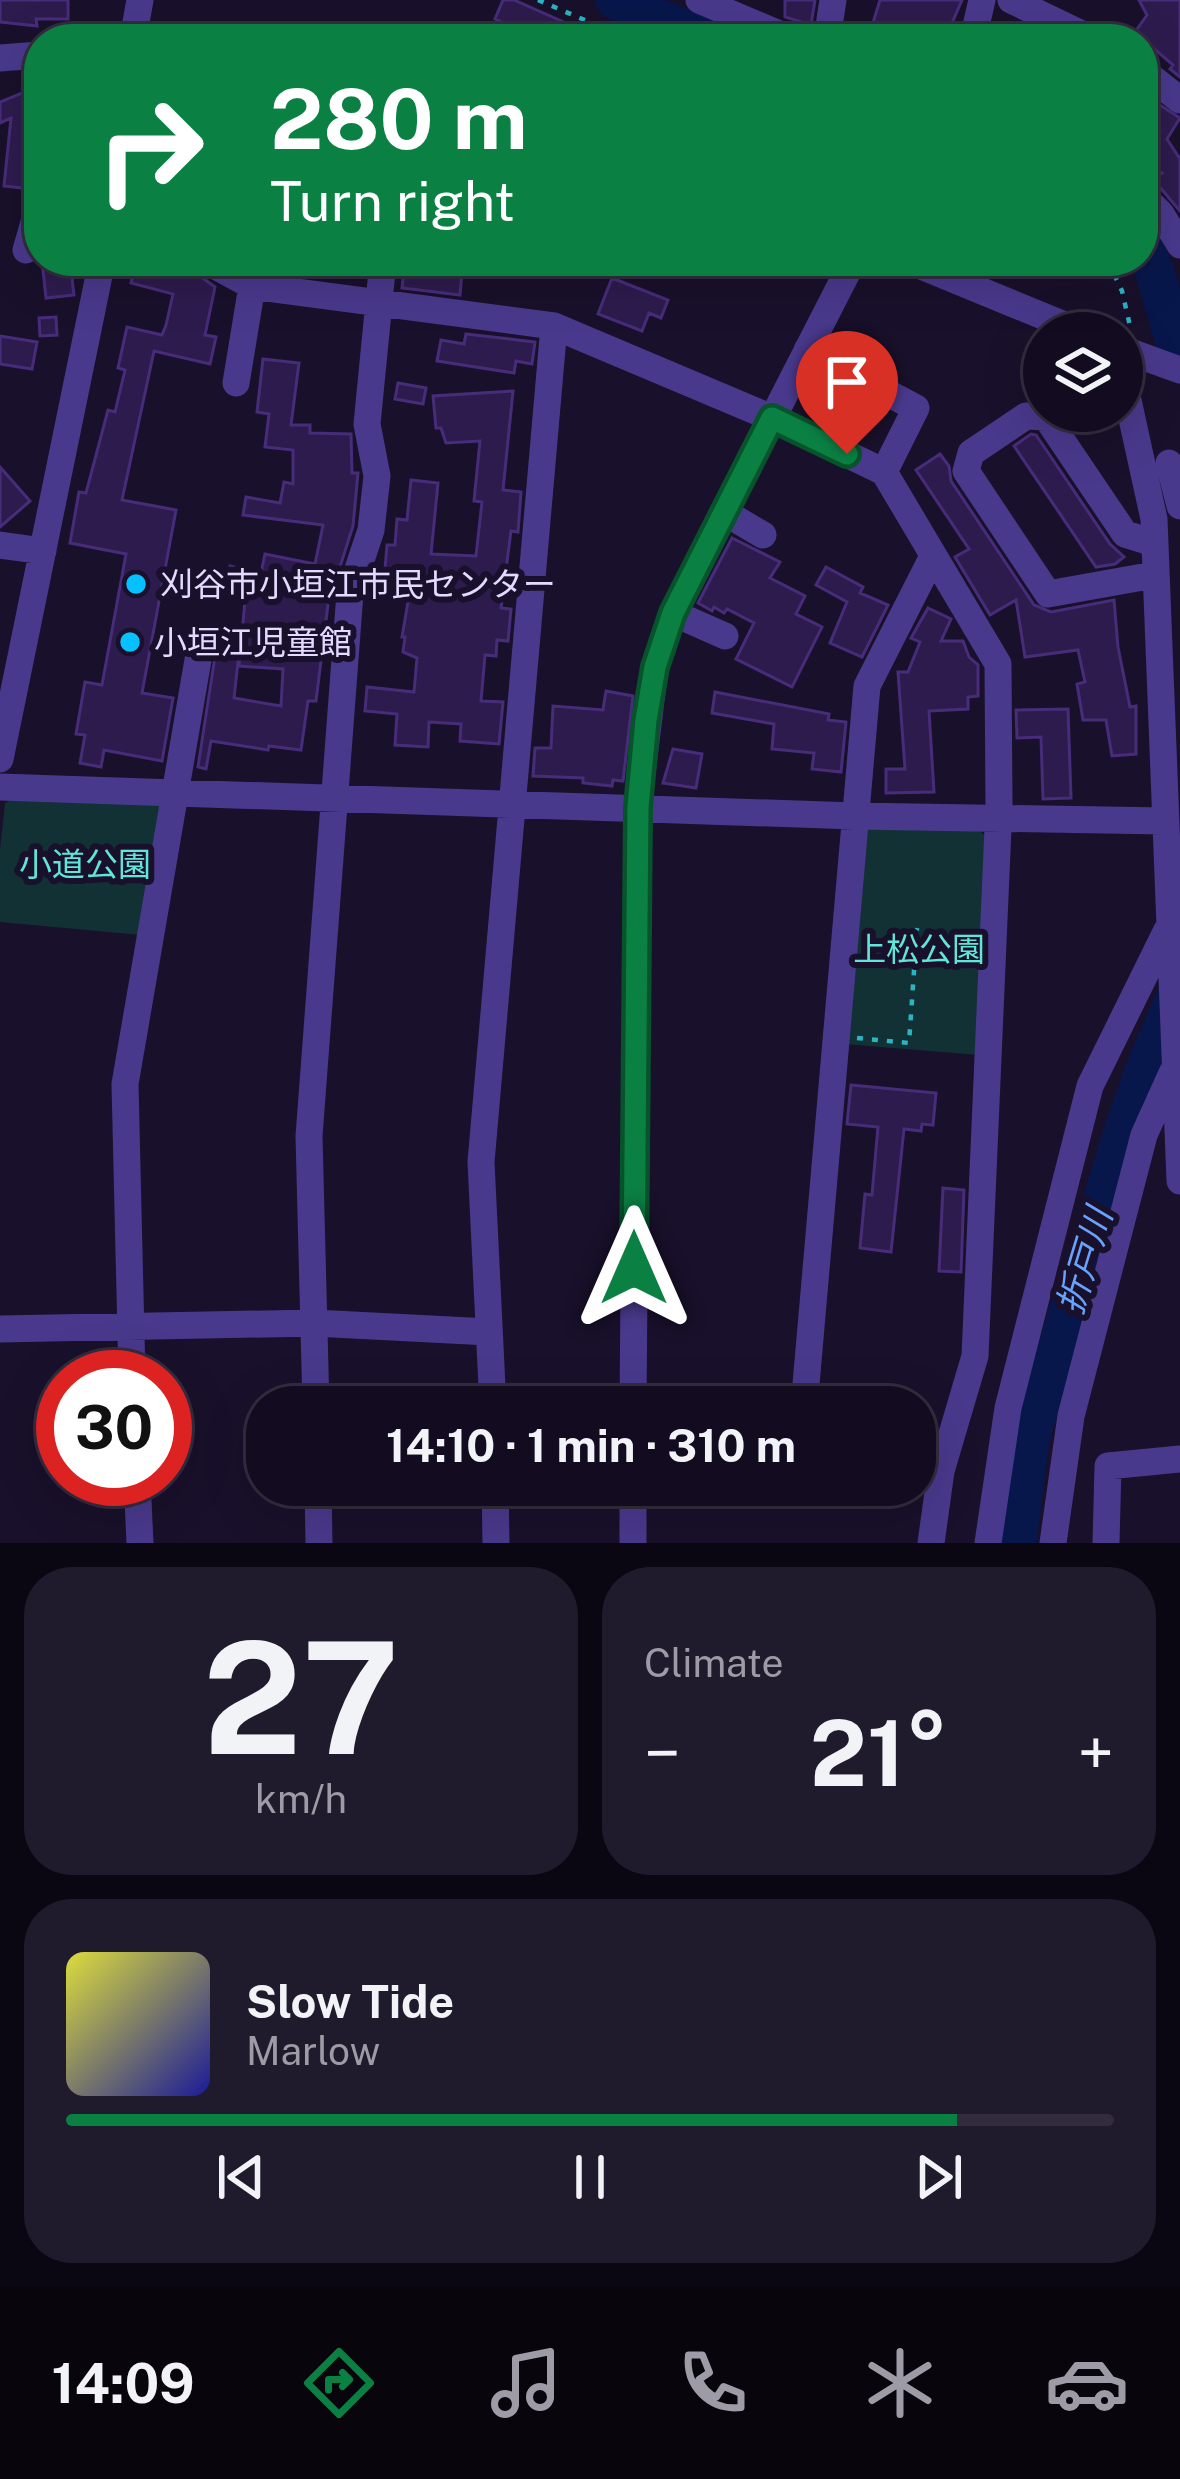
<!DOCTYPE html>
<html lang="en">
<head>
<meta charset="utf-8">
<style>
  :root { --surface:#130c20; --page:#201a2d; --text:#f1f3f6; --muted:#9d9ba5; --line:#322c3e; --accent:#0b8043 }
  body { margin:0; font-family:"Public Sans","Noto Sans JP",sans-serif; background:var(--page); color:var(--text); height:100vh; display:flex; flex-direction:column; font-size:45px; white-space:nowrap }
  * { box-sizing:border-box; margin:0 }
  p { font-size:39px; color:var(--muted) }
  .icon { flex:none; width:66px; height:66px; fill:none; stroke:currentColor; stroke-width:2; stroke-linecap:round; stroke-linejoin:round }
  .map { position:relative; height:1543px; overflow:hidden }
  .side { display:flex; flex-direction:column; gap:24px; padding:24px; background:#0a0712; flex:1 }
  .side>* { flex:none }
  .top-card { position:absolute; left:24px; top:24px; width:1134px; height:252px; border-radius:48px; box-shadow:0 12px 48px #0002,0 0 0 3px var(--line); background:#0b8043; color:#fff; overflow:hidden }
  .buttons { position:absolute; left:1023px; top:312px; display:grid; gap:24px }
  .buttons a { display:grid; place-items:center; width:120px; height:120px; border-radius:50%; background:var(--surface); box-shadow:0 12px 48px #0002,0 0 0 3px var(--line); font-size:60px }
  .speed { position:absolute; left:36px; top:1350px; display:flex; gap:24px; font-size:60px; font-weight:700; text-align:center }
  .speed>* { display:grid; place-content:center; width:156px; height:156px; border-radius:50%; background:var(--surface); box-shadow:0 12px 48px #0002,0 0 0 3px var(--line); line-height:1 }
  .speed .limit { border:18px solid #d22; background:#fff; color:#111 }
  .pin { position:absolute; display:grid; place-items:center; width:102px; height:102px; color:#fff; margin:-123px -51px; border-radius:50% 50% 50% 0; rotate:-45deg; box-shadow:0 0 12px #0007 }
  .pin .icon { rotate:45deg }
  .me { position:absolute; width:132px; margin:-66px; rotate:0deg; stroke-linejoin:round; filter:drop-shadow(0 0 9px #0008) }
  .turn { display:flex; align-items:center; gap:42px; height:252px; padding:0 48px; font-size:54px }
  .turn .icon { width:156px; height:156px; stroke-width:2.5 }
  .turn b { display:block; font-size:84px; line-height:102px }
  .big { font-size:90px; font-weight:700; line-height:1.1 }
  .side .widget { flex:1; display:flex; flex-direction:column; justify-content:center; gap:18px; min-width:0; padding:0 42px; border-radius:48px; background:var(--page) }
  .side .dial { align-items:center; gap:0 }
  .dial b { font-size:156px; line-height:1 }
  .song { display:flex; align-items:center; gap:36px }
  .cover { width:144px; height:144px; border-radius:18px; background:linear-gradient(135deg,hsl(60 70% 55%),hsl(240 70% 35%)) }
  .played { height:12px; border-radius:6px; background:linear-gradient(90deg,var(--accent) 85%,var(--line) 85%) }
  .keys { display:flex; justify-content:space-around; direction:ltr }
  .heat { display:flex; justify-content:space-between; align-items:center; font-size:66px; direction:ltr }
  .side .tiles { flex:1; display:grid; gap:24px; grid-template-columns:1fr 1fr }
  .widget:last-child { grid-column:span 2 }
  .trip { position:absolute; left:246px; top:1386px; width:690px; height:120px; border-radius:48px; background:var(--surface); box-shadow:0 12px 48px #0002,0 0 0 3px var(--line); font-weight:700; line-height:120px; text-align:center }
  .menu { display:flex; height:192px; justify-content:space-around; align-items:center; background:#08050d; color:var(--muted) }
  .menu .icon { width:84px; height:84px }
  .menu .current { color:var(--accent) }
  .menu b { font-size:54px; color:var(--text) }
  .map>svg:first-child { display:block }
</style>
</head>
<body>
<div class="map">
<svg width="1180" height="1543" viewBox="0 0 1180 1543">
  <rect width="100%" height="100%" fill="#19102b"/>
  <path fill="#123135" d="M 16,797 L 158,801 L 163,810 L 141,935 L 0,922 L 0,850 L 5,803 Z
    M 873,825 L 979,830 L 990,840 L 979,1055 L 844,1044 L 864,835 Z"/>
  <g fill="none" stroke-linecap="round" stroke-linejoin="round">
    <path stroke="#08174b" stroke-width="39" d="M 615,0 L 709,39
      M 1143,245 L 1154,269 L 1180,360
      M 1017,1543 L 1030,1438 L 1122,1135 L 1145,1068 L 1180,987"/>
  </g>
  <path fill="#2d1b4d" stroke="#472c7a" stroke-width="3" d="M 0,0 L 68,0 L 68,19 L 36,19 L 37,26 L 0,22 Z
    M 503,0 L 514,0 L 602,39 L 494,39 L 500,21 L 495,19 Z
    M 785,0 L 815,0 L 811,25 L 785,17 Z
    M 880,0 L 962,0 L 945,39 L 868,39 Z
    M 1139,0 L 1180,0 L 1180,77 L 1170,69 L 1173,65 L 1143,39 L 1130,39 L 1147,15 Z
    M 39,86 L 39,190 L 4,186 L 11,118 L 0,123 L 0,102 Z
    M 1149,98 L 1180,118 L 1167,139 L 1180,159 L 1180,211 L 1153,179 L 1162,173 L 1143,161 L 1143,107 Z
    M 42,261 L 70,261 L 74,295 L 46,298 Z
    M 137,261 L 171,261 L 170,264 L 190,269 L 215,287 L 205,335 L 216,337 L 210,364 L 154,351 L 122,500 L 176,510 L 142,693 L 173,698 L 162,761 L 104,750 L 101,767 L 80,763 L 85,735 L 76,734 L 85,682 L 102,685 L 126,554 L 70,543 L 79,492 L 86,493 L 108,410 L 115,412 L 125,370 L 118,368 L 127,327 L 162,335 L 166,325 L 173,294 L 131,283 Z
    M 405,261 L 463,261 L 460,295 L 402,288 Z
    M 612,278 L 668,300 L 661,318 L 649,313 L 642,331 L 598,314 Z
    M 56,317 L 57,335 L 40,336 L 39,318 Z
    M 466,334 L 535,342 L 532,364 L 516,361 L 514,373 L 437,361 L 441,340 L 464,344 Z
    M 0,336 L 37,342 L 32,369 L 0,364 Z
    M 263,359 L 299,363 L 291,425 L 310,425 L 310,433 L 351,434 L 352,473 L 358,473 L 353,526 L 338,573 L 332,572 L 316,701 L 308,701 L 301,750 L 269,746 L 268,750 L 211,741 L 206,769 L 198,767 L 216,650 L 239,653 L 234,698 L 281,706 L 283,669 L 239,666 L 246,590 L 225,585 L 230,566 L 261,573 L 265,554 L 315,564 L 323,525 L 243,515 L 246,497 L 280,503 L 284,482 L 293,484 L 293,450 L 265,447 L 269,414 L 257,412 Z
    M 398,383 L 426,388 L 423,404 L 395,399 Z
    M 513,391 L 503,490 L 521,492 L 518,532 L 511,531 L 501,608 L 511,609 L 508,641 L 497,640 L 496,656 L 485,655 L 481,701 L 503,702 L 499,744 L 460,741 L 461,724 L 429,722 L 428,747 L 395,745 L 397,714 L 365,711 L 367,687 L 414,692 L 417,658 L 403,652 L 405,637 L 402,637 L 409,596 L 383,593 L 387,545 L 395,545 L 397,519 L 407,520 L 411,480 L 438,483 L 431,554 L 476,556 L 482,502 L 474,501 L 480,441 L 446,443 L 441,428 L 436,428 L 433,396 Z
    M 1031,434 L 1036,435 L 1110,544 L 1124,557 L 1115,564 L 1096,567 L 1014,446 Z
    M 940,454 L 949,466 L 951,481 L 1034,605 L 1051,612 L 1114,600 L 1118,647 L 1130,707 L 1136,706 L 1136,754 L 1112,756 L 1106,720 L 1083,720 L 1077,684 L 1085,682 L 1078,650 L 1025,657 L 1016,600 L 990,615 L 955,557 L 969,549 L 916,470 Z
    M 0,467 L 30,501 L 0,527 Z
    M 732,538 L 780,562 L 770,578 L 805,596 L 796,614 L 822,627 L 792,687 L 736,659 L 754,623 L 727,609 L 724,613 L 714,607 L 712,611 L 698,603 Z
    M 826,567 L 863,587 L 860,593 L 888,605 L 862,657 L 830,643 L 847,602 L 816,585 Z
    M 928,608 L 951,619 L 941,641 L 963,641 L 969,657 L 978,665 L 978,696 L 968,697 L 968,709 L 929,711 L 934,792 L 886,793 L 886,769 L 905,769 L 898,672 L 908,672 L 920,642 L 911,638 Z
    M 606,691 L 633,696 L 623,781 L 613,780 L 612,786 L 583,783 L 583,778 L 533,776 L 535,748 L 551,748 L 553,706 L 603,710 Z
    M 715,692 L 829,714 L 828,720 L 846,722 L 841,772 L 812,769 L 814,753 L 772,749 L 774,724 L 712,713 Z
    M 1068,709 L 1071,798 L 1043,799 L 1041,737 L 1017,738 L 1016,710 Z
    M 673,749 L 702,754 L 696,788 L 663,783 Z
    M 851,1085 L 936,1093 L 933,1125 L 922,1124 L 921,1131 L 904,1129 L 891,1252 L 860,1248 L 865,1194 L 872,1195 L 878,1127 L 847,1124 Z
    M 943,1188 L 964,1190 L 961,1272 L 939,1271 Z"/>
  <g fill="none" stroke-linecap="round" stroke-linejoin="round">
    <path stroke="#2bb4c2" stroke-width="4.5" stroke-dasharray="6 9" stroke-linecap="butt" d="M 538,0 L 629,39
      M 1108,261 L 1122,291 L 1130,326
      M 857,1038 L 909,1043 L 917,928"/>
    <path stroke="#49398c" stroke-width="27" d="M 699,0 L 791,39
      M 1011,0 L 1092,39
      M 133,39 L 140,0
      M 827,39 L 833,0
      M 973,39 L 982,0
      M 0,58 L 39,55
      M 1143,71 L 1180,100
      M 1143,196 L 1161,214 L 1180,245
      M 26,250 L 35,219 L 39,220
      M 206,261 L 252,286 L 554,326 L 772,418 L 884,472 L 998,664 L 999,805 L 975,1356 L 941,1471 L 931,1543
      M 909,261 L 1084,333
      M 1122,349 L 1180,370
      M 807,350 L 916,408 L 884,472
      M 1122,373 L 1154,519 L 1180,1181
      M 236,383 L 252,286
      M 1169,463 L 1180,506
      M 724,512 L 763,535
      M 0,545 L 43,551
      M 1154,575 L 1048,594 L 966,471 L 971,453 L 1026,416 L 1046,417 L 1125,534 L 1154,543
      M 673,613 L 725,636
      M 0,759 L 102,261
      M 0,787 L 855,816 L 1165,821
      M 0,1329 L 314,1323 L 489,1332
      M 132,1377 L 125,1084 L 199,654
      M 316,1407 L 309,1136 L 350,593 L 371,530 L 377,476 L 367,424 L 383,261
      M 493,1407 L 481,1162 L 554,326
      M 633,1407 L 638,807 L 655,667 L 673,613 L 853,261
      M 804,1407 L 867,686 L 933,556
      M 137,1479 L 140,1543
      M 318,1485 L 319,1543
      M 495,1485 L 496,1543
      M 633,1543 L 633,1485
      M 988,1543 L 1008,1408 L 1090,1086 L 1167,930
      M 1053,1543 L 1071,1416 L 1144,1135 L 1172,1073
      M 1106,1543 L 1108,1466 L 1180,1459"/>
  </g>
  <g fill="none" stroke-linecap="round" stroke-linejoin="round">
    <defs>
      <path id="route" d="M 634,1268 L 638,807 L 646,720 L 655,667 L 673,613 L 772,418 L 847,454"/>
    </defs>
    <use href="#route" stroke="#07532c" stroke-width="30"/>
    <use href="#route" stroke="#0b8043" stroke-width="21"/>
  </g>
  <g fill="#06c0ff" stroke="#19102b" stroke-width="4.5">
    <circle cx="136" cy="584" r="12"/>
    <circle cx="130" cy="642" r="12"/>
  </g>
  <g text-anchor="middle" stroke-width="12" stroke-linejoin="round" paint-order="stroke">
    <g font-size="33" fill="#e4daff" stroke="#19102b" text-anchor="start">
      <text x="160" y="596">刈谷市小垣江市民センター</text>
      <text x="154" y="654">小垣江児童館</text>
    </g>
    <g font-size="33" fill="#5fe6d8" stroke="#19102b">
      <text x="85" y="876">小道公園</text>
      <text x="919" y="961">上松公園</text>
    </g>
    <g font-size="36" font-style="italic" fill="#68a2ff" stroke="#19102b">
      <text transform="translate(1084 1261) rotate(-73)" y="13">折戸川</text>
    </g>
  </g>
</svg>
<div class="buttons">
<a><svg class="icon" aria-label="layers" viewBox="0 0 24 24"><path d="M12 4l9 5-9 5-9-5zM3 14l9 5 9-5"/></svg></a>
</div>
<div class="speed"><div class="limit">30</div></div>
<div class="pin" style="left:847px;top:454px;background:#d93025"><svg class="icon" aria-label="arrive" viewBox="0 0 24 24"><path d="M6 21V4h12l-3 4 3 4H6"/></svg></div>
<svg class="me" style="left:634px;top:1268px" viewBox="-20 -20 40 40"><path d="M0-17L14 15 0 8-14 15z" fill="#0b8043" stroke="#fff" stroke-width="4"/></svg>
<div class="trip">14:10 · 1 min · 310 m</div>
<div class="top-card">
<div class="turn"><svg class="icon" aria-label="right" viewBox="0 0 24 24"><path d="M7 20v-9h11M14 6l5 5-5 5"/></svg><div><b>280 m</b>Turn right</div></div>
</div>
</div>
<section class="side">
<div class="tiles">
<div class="widget dial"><b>27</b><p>km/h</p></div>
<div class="widget"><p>Climate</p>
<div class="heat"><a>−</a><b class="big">21°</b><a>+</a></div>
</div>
<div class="widget">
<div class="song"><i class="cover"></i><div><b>Slow Tide</b><p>Marlow</p></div></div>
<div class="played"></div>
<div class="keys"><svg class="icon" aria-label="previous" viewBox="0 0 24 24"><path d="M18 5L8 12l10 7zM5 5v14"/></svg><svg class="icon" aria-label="pause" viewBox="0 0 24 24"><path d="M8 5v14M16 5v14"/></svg><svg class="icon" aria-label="next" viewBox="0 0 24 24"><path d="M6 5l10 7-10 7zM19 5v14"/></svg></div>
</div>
</div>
</section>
<nav class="menu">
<b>14:09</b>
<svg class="icon current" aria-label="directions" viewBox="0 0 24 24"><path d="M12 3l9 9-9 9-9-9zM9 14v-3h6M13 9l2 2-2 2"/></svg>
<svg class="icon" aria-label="music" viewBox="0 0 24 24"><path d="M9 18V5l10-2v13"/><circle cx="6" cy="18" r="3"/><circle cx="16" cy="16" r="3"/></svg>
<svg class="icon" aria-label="phone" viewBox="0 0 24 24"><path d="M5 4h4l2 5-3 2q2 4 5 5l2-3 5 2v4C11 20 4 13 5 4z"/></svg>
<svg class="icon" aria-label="climate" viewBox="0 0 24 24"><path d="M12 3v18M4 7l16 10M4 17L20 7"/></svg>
<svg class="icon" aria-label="car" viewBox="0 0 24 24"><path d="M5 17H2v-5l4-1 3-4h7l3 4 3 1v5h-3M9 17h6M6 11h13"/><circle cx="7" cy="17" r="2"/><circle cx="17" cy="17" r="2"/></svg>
</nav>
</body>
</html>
